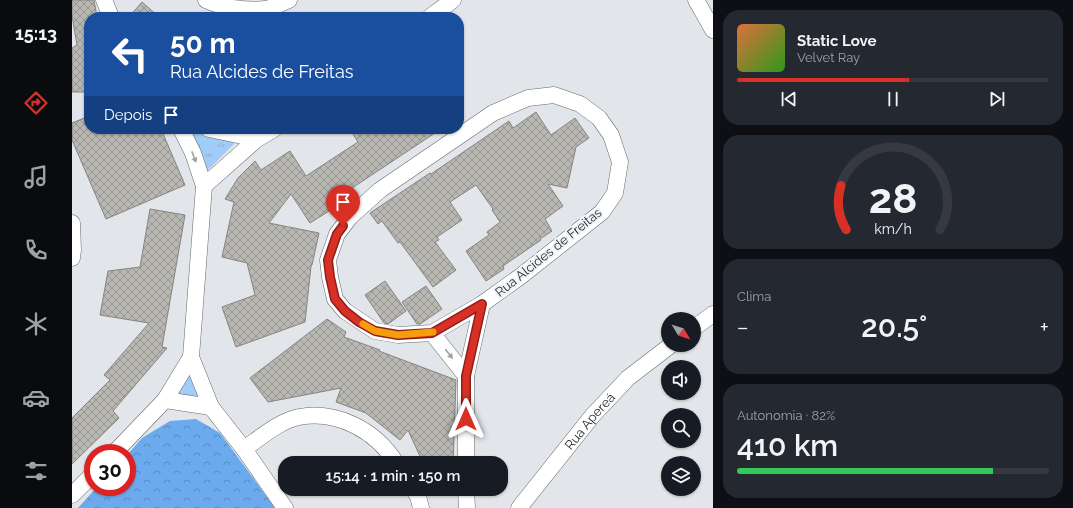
<!DOCTYPE html>
<html lang="pt">
<head>
<meta charset="utf-8">
<style>
  :root { --surface:#171b24; --page:#242831; --text:#f1f3f6; --muted:#9ea1a6; --line:#363941; --accent:#d93025 }
  body { margin:0; font-family:Raleway,sans-serif; background:var(--page); color:var(--text); height:100vh; display:flex; flex-direction:column; font-size:15px; white-space:nowrap }
  * { box-sizing:border-box; margin:0 }
  p { font-size:13px; color:var(--muted) }
  .icon { flex:none; width:22px; height:22px; fill:none; stroke:currentColor; stroke-width:2; stroke-linecap:round; stroke-linejoin:round }
  .map { position:relative; flex:1; overflow:hidden }
  .panel { display:flex; flex-direction:column; gap:10px; padding:10px; background:#0d0f14; width:360px }
  .panel>* { flex:none }
  .guide { position:absolute; left:12px; top:12px; width:380px; height:122px; border-radius:16px; box-shadow:0 1px 3px #0004; background:#1a4fa0; color:#fff; overflow:hidden }
  .needle { width:26px; rotate:129deg }
  .fabs { position:absolute; left:589px; top:312px; display:grid; gap:8px }
  .fabs a { display:grid; place-items:center; width:40px; height:40px; border-radius:50%; background:var(--surface); box-shadow:0 1px 3px #0004; font-size:20px }
  .speed { position:absolute; left:12px; top:444px; display:flex; gap:8px; font-size:20px; font-weight:700; text-align:center }
  .speed>* { display:grid; place-content:center; width:52px; height:52px; border-radius:50%; background:var(--surface); box-shadow:0 1px 3px #0004; line-height:1 }
  .speed .limit { border:6px solid #d22; background:#fff; color:#111 }
  .pin { position:absolute; display:grid; place-items:center; width:34px; height:34px; color:#fff; margin:-41px -17px; border-radius:50% 50% 50% 0; rotate:-45deg; box-shadow:0 0 4px #0007 }
  .pin .icon { rotate:45deg }
  .me { position:absolute; width:44px; margin:-22px; rotate:0deg; stroke-linejoin:round; filter:drop-shadow(0 0 3px #0008) }
  .turn { display:flex; align-items:center; gap:14px; height:84px; padding:0 20px; font-size:18px }
  .turn .icon { width:52px; height:52px; stroke-width:2.5 }
  .turn b { display:block; font-size:28px; line-height:34px }
  .then { display:flex; align-items:center; height:38px; padding:0 20px; background:#0003; gap:8px; font-size:15px }
  .big { font-size:30px; font-weight:600; line-height:1.1 }
  .panel .widget { flex:1; display:flex; flex-direction:column; justify-content:center; gap:6px; min-width:0; padding:0 14px; border-radius:16px; background:var(--page) }
  .panel .dial { align-items:center; gap:0 }
  .dial svg { height:104px; overflow:visible; fill:none; stroke:var(--line); stroke-width:7; stroke-linecap:round; text-anchor:middle }
  .dial text { fill:var(--text); stroke:none }
  .song { display:flex; align-items:center; gap:12px }
  .cover { width:48px; height:48px; border-radius:6px; background:linear-gradient(135deg,hsl(20 70% 55%),hsl(110 70% 35%)) }
  .played { height:4px; border-radius:2px; background:linear-gradient(90deg,var(--accent) 55%,var(--line) 55%) }
  .keys { display:flex; justify-content:space-around; direction:ltr }
  .heat { display:flex; justify-content:space-between; align-items:center; font-size:22px; direction:ltr }
  .charge { height:6px; border-radius:3px; background:linear-gradient(90deg,#34c759 82%,var(--line) 0) }
  .trip { position:absolute; left:206px; top:456px; width:230px; height:40px; border-radius:16px; background:var(--surface); box-shadow:0 1px 3px #0004; font-weight:600; line-height:40px; text-align:center }
  main { display:flex; flex:1; min-height:0 }
  .dock { display:flex; flex-direction:column; width:72px; justify-content:space-around; align-items:center; background:#090b0e; color:var(--muted) }
  .dock .icon { width:28px; height:28px }
  .dock .active { color:var(--accent) }
  .dock b { font-size:18px; color:var(--text) }
  .map>svg:first-child { display:block }
</style>
</head>
<body>
<main>
<nav class="dock">
<b>15:13</b>
<svg class="icon active" aria-label="directions" viewBox="0 0 24 24"><path d="M12 3l9 9-9 9-9-9zM9 14v-3h6M13 9l2 2-2 2"/></svg>
<svg class="icon" aria-label="music" viewBox="0 0 24 24"><path d="M9 18V5l10-2v13"/><circle cx="6" cy="18" r="3"/><circle cx="16" cy="16" r="3"/></svg>
<svg class="icon" aria-label="phone" viewBox="0 0 24 24"><path d="M5 4h4l2 5-3 2q2 4 5 5l2-3 5 2v4C11 20 4 13 5 4z"/></svg>
<svg class="icon" aria-label="climate" viewBox="0 0 24 24"><path d="M12 3v18M4 7l16 10M4 17L20 7"/></svg>
<svg class="icon" aria-label="car" viewBox="0 0 24 24"><path d="M5 17H2v-5l4-1 3-4h7l3 4 3 1v5h-3M9 17h6M6 11h13"/><circle cx="7" cy="17" r="2"/><circle cx="17" cy="17" r="2"/></svg>
<svg class="icon" aria-label="filters" viewBox="0 0 24 24"><path d="M4 7h16M4 17h16"/><circle cx="9" cy="7" r="2"/><circle cx="15" cy="17" r="2"/></svg>
</nav>
<div class="map">
<svg width="641" height="508" viewBox="0 0 641 508">
  <defs>
    <pattern id="grass-tufts" width="24" height="20" patternUnits="userSpaceOnUse"><rect width="24" height="20" fill="#a2ccf8"/><path d="M3 7l-1-3M5 7V3M7 7l1-3M15 17l-1-3M17 17v-4M19 17l1-3" fill="none" stroke="#8cafd5"/></pattern>
    <pattern id="forest-crowns" width="20" height="18" patternUnits="userSpaceOnUse"><rect width="20" height="18" fill="#6babed"/><path d="M2 6a3 3 0 1 1 6 0M12 15a3 3 0 1 1 6 0" fill="none" stroke="#588bc0"/></pattern>
    <pattern id="building-cross-hatch" width="8" height="8" patternUnits="userSpaceOnUse"><rect width="8" height="8" fill="#b8b7b2"/><path d="M0 0l8 8M0 8l8-8" fill="none" stroke="#969591"/></pattern>
  </defs>
  <rect width="100%" height="100%" fill="#e2e5e9"/>
  <path fill="url(#grass-tufts)" d="M 118,132 L 166,140 L 134,172 Z
    M 120,369 L 129,396 L 104,395 Z"/>
  <path fill="url(#forest-crowns)" d="M 124,419 L 148,433 L 203,508 L 6,508 L 25,487 L 55,487 L 55,455 L 70,438 L 98,421 Z"/>
  <path fill="url(#building-cross-hatch)" stroke="#868480" d="M 0,0 L 22,0 L 25,17 L 17,17 L 17,92 L 0,92 L 0,48 L 5,45 L 0,16 Z
    M 70,2 L 87,17 L 57,17 Z
    M 464,112 L 479,135 L 503,118 L 517,138 L 504,147 L 495,188 L 476,184 L 491,206 L 473,219 L 480,231 L 468,239 L 469,240 L 431,266 L 432,269 L 414,281 L 394,251 L 417,235 L 415,232 L 428,222 L 420,210 L 421,209 L 404,185 L 378,202 L 390,220 L 365,237 L 367,240 L 363,242 L 384,270 L 361,287 L 328,242 L 326,243 L 310,221 L 306,224 L 298,213 L 358,173 L 359,174 L 437,121 L 441,128 Z
    M 17,116 L 17,129 L 89,129 L 113,185 L 34,219 L 0,140 L 0,123 Z
    M 278,129 L 369,129 L 265,198 L 267,201 L 255,208 L 257,211 L 238,223 L 219,194 L 197,223 L 247,233 L 240,265 L 239,266 L 233,322 L 164,347 L 150,307 L 183,295 L 175,263 L 150,257 L 162,202 L 153,199 L 166,178 L 183,161 L 189,170 L 218,151 L 234,176 L 286,142 Z
    M 78,209 L 113,215 L 90,347 L 95,348 L 41,411 L 47,418 L 0,464 L 0,418 L 38,380 L 32,375 L 77,323 L 28,315 L 36,271 L 68,267 Z
    M 313,281 L 334,311 L 316,324 L 312,323 L 293,295 Z
    M 354,286 L 370,309 L 348,324 L 345,324 L 330,302 Z
    M 255,319 L 274,332 L 272,337 L 308,350 L 307,351 L 384,380 L 381,463 L 351,463 L 336,430 L 328,440 L 294,413 L 264,402 L 269,388 L 196,402 L 178,378 Z"/>
  <g fill="none" stroke-linecap="round" stroke-linejoin="round">
    <defs>
      <g id="minor">
        <path d="M 32,0 L 39,17"/>
        <path d="M 134,0 C 151,8 174,11 193,9 C 201,8 209,3 217,0"/>
        <path d="M 624,0 L 641,30"/>
        <path d="M 358,17 L 381,0"/>
        <path d="M 482,95 L 508,104 L 527,118 L 539,135 L 548,162 L 543,193 L 530,212 L 449,276 L 410,304 L 360,333 L 326,335 L 303,331 L 273,311 L 263,299 L 258,277 L 256,260 L 265,234 L 278,217 L 308,190 L 421,113 L 456,98 Z"/>
        <path d="M 109,129 L 121,153 L 132,186"/>
        <path d="M 137,129 L 185,139"/>
        <path d="M 202,129 L 185,139 L 132,186 L 119,357 L 139,407 L 172,449 L 213,508"/>
        <path d="M 0,223 L 1,250 L 0,258"/>
        <path d="M 622,328 L 641,314"/>
        <path d="M 360,333 L 394,376"/>
        <path d="M 93,400 L 119,357"/>
        <path d="M 172,449 C 188,438 207,421 227,417 C 266,410 304,431 324,463"/>
        <path d="M 42,453 L 93,400 L 139,407"/>
        <path d="M 394,463 L 394,376 L 410,304"/>
        <path d="M 341,489 L 346,496 L 349,508"/>
        <path d="M 394,489 L 395,508"/>
        <path d="M 0,495 L 21,474"/>
        <path id="s1" d="M 447,508 L 521,415 L 556,378 L 599,345"/>
      </g>
    </defs>
    <use href="#minor" stroke="#65686c" stroke-width="17"/>
    <use href="#minor" stroke="#fff" stroke-width="16"/>
  </g>
  <defs><path id="oneway-solid" d="M-6-.8H1V-3.2L6.5 0L1 3.2V.8H-6Z"/></defs>
  <g fill="#9fa0a0">
    <use href="#oneway-solid" transform="translate(122 157) rotate(69)"/>
    <use href="#oneway-solid" transform="translate(377 354) rotate(52)"/>
  </g>
  <g fill="none" stroke-linecap="round" stroke-linejoin="round">
    <defs>
      <path id="route" d="M 271,226 L 265,234 L 256,260 L 258,277 L 263,299 L 273,311 L 287,322 L 303,331 L 326,335 L 360,333 L 410,304 L 394,376 L 394,419"/>
    </defs>
    <use href="#route" stroke="#8d1f18" stroke-width="10"/>
    <use href="#route" stroke="#d93025" stroke-width="7"/>
    <path stroke="#f59e0b" stroke-width="7" d="M 291,324 L 303,331 L 326,335 L 361,332"/>
  </g>
  <g text-anchor="middle" stroke-width="4" stroke-linejoin="round" paint-order="stroke">
    <g font-size="13" fill="#2a2b2c" stroke="#eff3f7">
      <text transform="translate(476 252) rotate(-39)" y="5">Rua Alcides de Freitas</text>
      <text dy="5" stroke="none"><textPath href="#s1" startOffset="112">Rua Apereá</textPath></text>
    </g>
  </g>
</svg>
<div class="fabs">
<a><svg class="needle" viewBox="-14 -14 28 28"><path d="M0-13l5 13h-10z" fill="#e53935"/><path d="M0 13l5-13h-10z" fill="#9ea1a6"/></svg></a>
<a><svg class="icon" aria-label="sound" viewBox="0 0 24 24"><path d="M4 9h4l5-4v14l-5-4H4zM17 9q2 3 0 6"/></svg></a>
<a><svg class="icon" aria-label="search" viewBox="0 0 24 24"><circle cx="10" cy="10" r="6"/><path d="M15 15l6 6"/></svg></a>
<a><svg class="icon" aria-label="layers" viewBox="0 0 24 24"><path d="M12 4l9 5-9 5-9-5zM3 14l9 5 9-5"/></svg></a>
</div>
<div class="speed"><div class="limit">30</div></div>
<div class="pin" style="left:271px;top:226px;background:#d93025"><svg class="icon" aria-label="arrive" viewBox="0 0 24 24"><path d="M6 21V4h12l-3 4 3 4H6"/></svg></div>
<svg class="me" style="left:394px;top:419px" viewBox="-20 -20 40 40"><path d="M0-17L14 15 0 8-14 15z" fill="#d93025" stroke="#fff" stroke-width="4"/></svg>
<div class="trip">15:14 · 1 min · 150 m</div>
<div class="guide">
<div class="turn"><svg class="icon" aria-label="left" viewBox="0 0 24 24"><path d="M17 20v-9H6M10 6l-5 5 5 5"/></svg><div><b>50 m</b>Rua Alcides de Freitas</div></div>
<div class="then">Depois<svg class="icon" aria-label="arrive" viewBox="0 0 24 24"><path d="M6 21V4h12l-3 4 3 4H6"/></svg></div>
</div>
</div>
<section class="panel">
<div class="widget">
<div class="song"><i class="cover"></i><div><b>Static Love</b><p>Velvet Ray</p></div></div>
<div class="played"></div>
<div class="keys"><svg class="icon" aria-label="previous" viewBox="0 0 24 24"><path d="M18 5L8 12l10 7zM5 5v14"/></svg><svg class="icon" aria-label="pause" viewBox="0 0 24 24"><path d="M8 5v14M16 5v14"/></svg><svg class="icon" aria-label="next" viewBox="0 0 24 24"><path d="M6 5l10 7-10 7zM19 5v14"/></svg></div>
</div>
<div class="widget dial"><svg viewBox="0 0 100 80">
<path d="M14 69A42 42 0 1 1 86 69"/>
<path d="M14 69A42 42 0 0 1 10 35" stroke="#d93025"/>
<text x="50" y="56" font-size="32" font-weight="700">28</text>
<text x="50" y="72" font-size="11">km/h</text>
</svg></div>
<div class="widget"><p>Clima</p>
<div class="heat"><a>−</a><b class="big">20.5°</b><a>+</a></div>
</div>
<div class="widget"><p>Autonomia · 82%</p><b class="big">410 km</b><div class="charge"></div></div>
</section>
</main>
</body>
</html>
